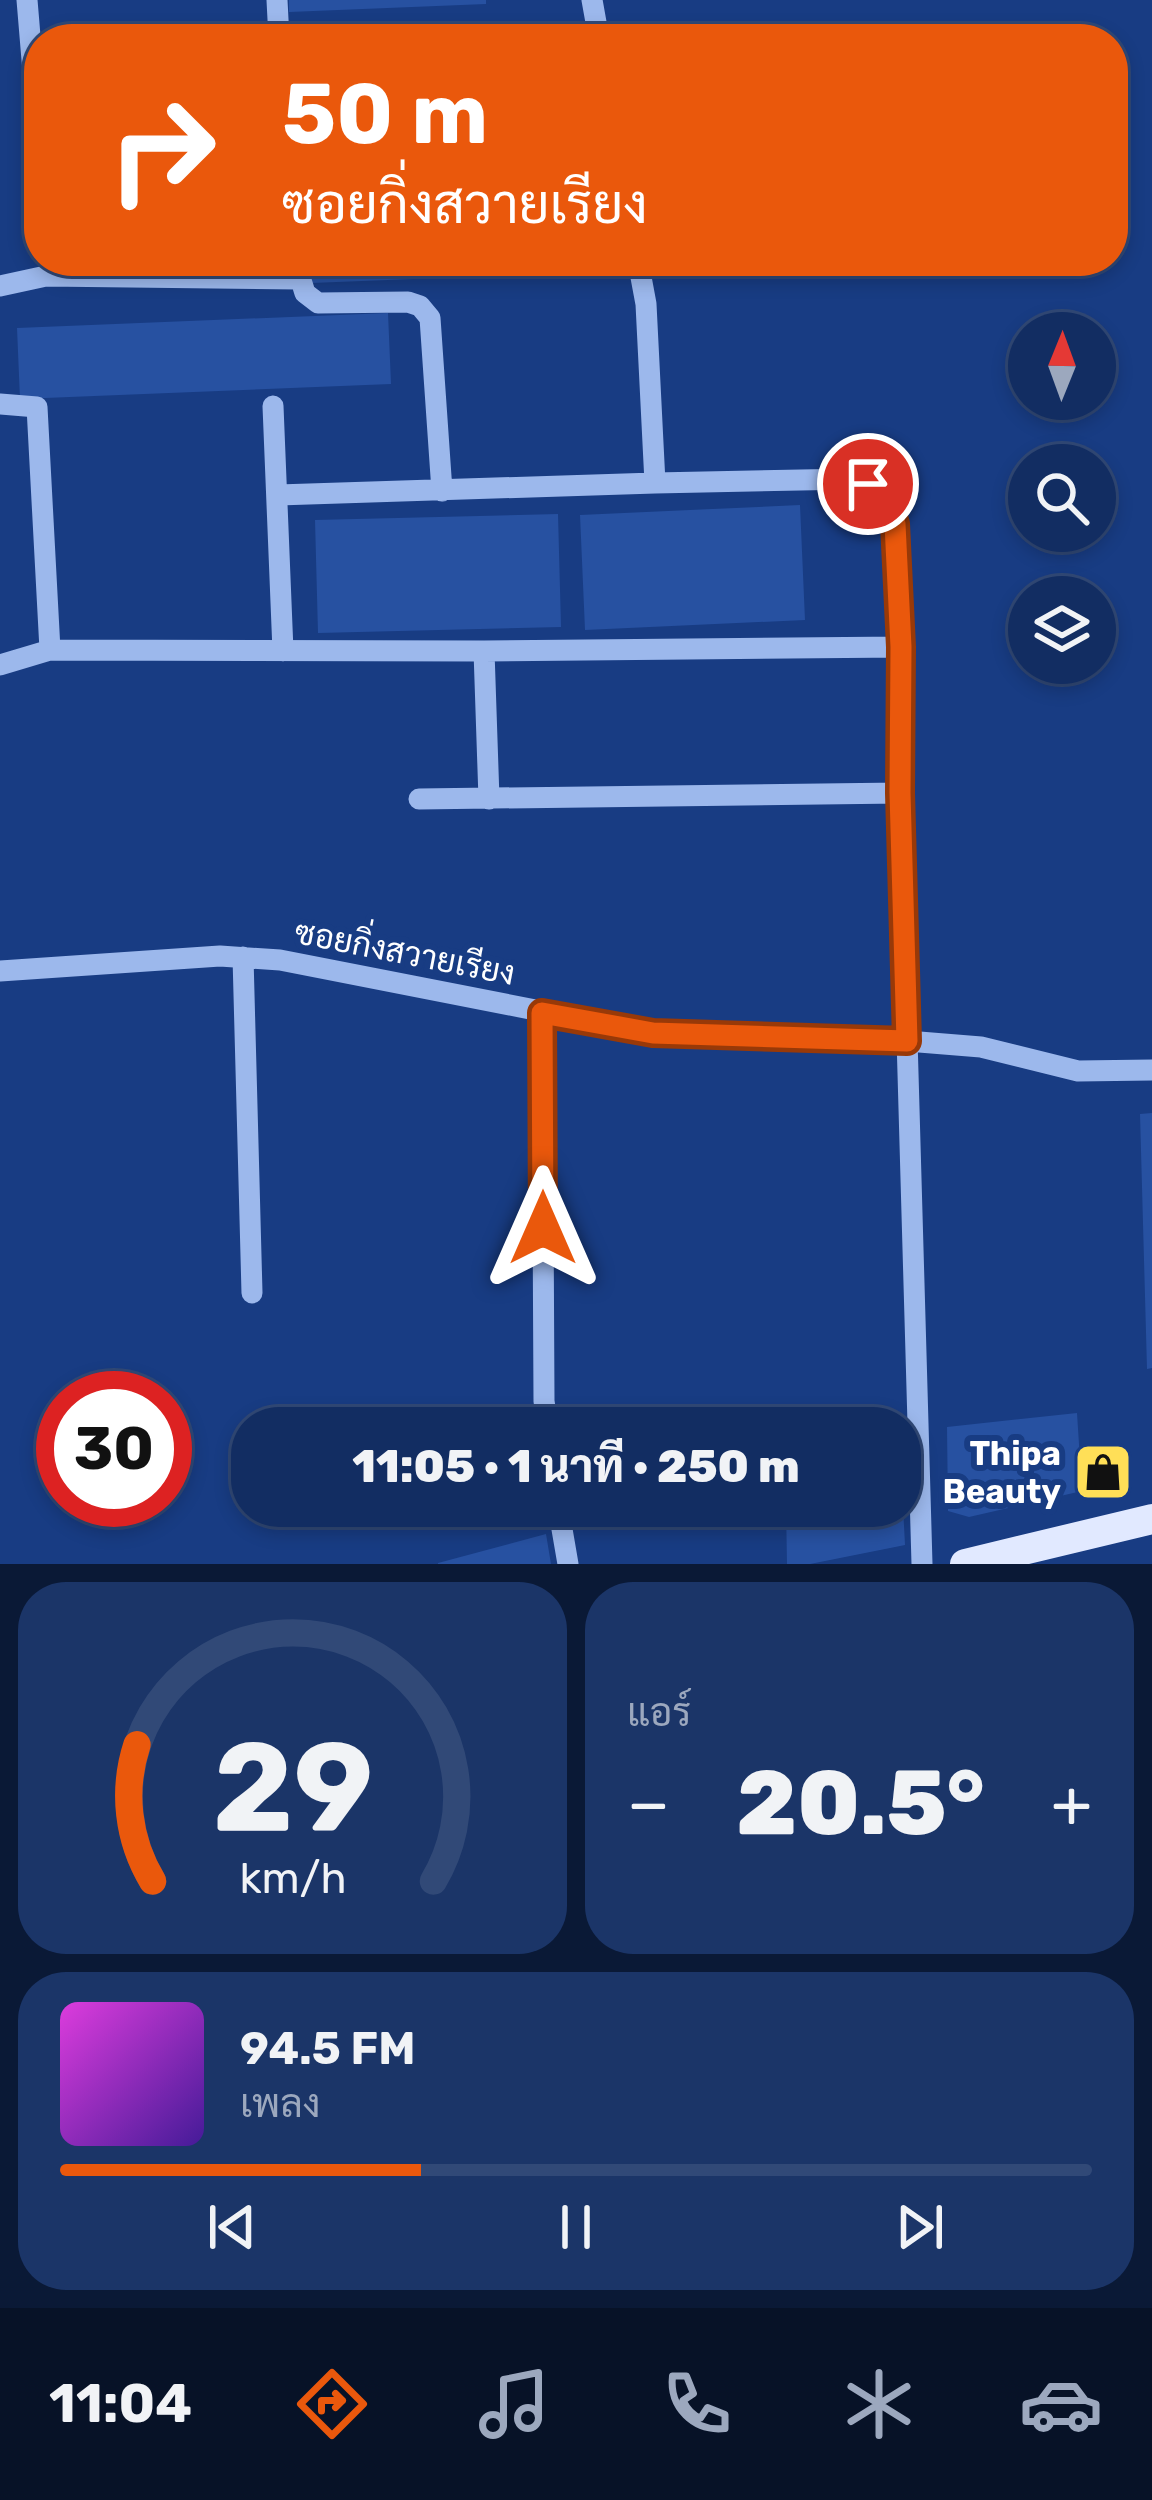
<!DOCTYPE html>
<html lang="th">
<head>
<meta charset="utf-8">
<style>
  :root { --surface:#122d62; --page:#1b3568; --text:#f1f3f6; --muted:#9ca8be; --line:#314977; --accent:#ea580c }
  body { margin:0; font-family:Rubik,Sarabun,sans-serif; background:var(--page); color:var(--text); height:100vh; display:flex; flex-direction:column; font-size:45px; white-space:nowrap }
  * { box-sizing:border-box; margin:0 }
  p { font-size:39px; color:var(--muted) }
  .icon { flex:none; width:66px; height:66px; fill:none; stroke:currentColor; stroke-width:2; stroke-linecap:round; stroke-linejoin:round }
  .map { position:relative; height:1564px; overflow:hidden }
  .side { display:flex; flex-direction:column; gap:18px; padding:18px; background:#0a1936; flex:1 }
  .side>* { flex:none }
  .banner { position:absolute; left:24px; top:24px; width:1104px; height:252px; border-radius:48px; box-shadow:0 6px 18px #0003,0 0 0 3px var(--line); background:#ea580c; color:#fff; overflow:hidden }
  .needle { width:78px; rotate:1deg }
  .controls { position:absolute; left:1008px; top:312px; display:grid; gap:24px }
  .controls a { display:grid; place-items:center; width:108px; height:108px; border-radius:50%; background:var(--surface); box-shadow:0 6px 18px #0003,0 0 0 3px var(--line); font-size:60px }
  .speed { position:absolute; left:36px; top:1371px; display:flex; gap:24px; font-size:60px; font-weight:700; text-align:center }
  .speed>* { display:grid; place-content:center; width:156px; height:156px; border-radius:50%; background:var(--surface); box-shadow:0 6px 18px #0003,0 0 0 3px var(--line); line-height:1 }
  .speed .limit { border:18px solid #d22; background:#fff; color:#111 }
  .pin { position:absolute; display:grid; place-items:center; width:102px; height:102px; color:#fff; margin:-51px; border:6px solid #fff; border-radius:50%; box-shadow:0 3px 12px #0007 }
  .me { position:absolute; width:132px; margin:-66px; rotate:0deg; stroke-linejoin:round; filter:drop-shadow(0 0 9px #0008) }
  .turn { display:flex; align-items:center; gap:42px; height:252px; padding:0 60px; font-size:54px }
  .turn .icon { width:156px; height:156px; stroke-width:2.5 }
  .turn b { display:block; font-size:84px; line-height:102px }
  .big { font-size:90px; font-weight:800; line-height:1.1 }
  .side .card { flex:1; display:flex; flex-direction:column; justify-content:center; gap:18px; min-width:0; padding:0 42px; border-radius:48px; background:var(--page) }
  .side .dial { align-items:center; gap:0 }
  .dial svg { height:312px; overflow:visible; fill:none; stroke:var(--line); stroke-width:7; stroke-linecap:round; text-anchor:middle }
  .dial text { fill:var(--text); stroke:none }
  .song { display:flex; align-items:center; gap:36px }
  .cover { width:144px; height:144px; border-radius:18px; background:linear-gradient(135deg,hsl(300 70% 55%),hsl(260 70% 35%)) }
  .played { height:12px; border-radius:6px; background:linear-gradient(90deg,var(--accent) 35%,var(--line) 35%) }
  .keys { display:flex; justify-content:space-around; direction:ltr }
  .heat { display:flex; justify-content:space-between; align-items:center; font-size:66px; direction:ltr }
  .side .tiles { flex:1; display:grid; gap:18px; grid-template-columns:1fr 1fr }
  .card:last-child { grid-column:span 2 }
  .trip { position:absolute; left:231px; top:1407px; width:690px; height:120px; border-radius:48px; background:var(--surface); box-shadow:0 6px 18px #0003,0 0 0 3px var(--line); font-weight:800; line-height:120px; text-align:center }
  .tab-bar { display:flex; height:192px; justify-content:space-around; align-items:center; background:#071227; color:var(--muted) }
  .tab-bar .icon { width:84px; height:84px }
  .tab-bar .on { color:var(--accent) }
  .tab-bar b { font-size:54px; color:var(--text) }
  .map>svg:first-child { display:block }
</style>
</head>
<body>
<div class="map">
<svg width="1152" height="1564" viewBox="0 0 1152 1564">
  <rect width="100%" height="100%" fill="#183c83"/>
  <path fill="#2751a1" d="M 289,0 L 486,0 L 486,4 L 289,12 Z
    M 572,29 L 573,39 L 435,39 L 435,35 Z
    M 310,261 L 593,261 L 593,272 L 311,283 Z
    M 388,313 L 391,384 L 20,399 L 17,328 Z
    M 800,505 L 805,620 L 585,630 L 580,515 Z
    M 558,514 L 561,627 L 318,633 L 315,520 Z
    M 1152,1113 L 1152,1368 L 1147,1369 L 1140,1114 Z
    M 1077,1413 L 1082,1491 L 969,1517 L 948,1511 L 947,1427 Z
    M 786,1506 L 903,1506 L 905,1545 L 810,1564 L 787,1564 Z
    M 546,1534 L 551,1564 L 438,1564 L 438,1563 Z"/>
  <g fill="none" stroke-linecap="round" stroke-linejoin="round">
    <path stroke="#9cb8ec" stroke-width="21" d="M 27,0 L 39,144
      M 277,0 L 279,39
      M 592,0 L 599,39
      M 295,261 L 305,293 L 318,303 L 408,302 L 420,306 L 430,318 L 442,491
      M 638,261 L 646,304 L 655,483 L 852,479 C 878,487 888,498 895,524 L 901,647 L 900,793 L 922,1564
      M 0,286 L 46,276 L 298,279
      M 0,404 L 37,407 L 50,650
      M 273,406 L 283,651
      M 278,495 L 655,483
      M 484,651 L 489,799
      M 0,665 L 50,650 L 484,651 L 901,647
      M 419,799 L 900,793
      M 243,957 L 252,1293
      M 0,971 L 220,956 L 280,960 L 653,1033 L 907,1041 L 981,1047 L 1078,1071 L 1152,1070
      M 542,1013 L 544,1401 L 548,1428
      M 558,1506 L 568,1564"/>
    <path stroke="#e1e9ff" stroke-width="30" d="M 965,1564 L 1152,1519"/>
  </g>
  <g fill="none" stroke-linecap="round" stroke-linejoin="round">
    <defs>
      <path id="route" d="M 543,1228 L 542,1013 L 653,1033 L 907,1041 L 900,793 L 901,647 L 895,524 C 890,505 884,495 868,484"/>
    </defs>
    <use href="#route" stroke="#983908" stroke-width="30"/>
    <use href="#route" stroke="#ea580c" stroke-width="21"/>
  </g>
  <defs>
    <symbol id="shop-square" viewBox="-11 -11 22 22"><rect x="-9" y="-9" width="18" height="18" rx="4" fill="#ffdf57" stroke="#183c83"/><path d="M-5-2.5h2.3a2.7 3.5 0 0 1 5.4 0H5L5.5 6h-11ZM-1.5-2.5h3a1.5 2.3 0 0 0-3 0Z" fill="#111"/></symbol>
  </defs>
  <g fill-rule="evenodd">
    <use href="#shop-square" x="1070" y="1439" width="66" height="66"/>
  </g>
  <g text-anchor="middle" stroke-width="12" stroke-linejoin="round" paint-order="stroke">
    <g font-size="33" fill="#fff" stroke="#183c83">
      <text transform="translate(405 952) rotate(11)" y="12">ซอยกิ่งสวายเรียง</text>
    </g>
    <g font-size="33" font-weight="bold" fill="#fff" stroke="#183c83" text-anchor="end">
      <text x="1061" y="1465">Thipa<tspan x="1061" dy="38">Beauty</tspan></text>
    </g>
  </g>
</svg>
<div class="controls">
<a><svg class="needle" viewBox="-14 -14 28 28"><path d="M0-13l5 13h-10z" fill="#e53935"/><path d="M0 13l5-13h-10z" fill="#9ca8be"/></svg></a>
<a><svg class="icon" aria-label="search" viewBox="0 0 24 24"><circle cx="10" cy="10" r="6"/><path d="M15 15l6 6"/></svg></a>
<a><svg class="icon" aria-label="layers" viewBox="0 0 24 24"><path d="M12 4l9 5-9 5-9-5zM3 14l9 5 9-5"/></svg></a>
</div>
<div class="speed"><div class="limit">30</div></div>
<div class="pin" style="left:868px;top:484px;background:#d93025"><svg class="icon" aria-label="arrive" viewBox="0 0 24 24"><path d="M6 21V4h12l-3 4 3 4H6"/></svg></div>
<svg class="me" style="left:543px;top:1228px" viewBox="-20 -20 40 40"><path d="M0-17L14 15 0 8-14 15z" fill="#ea580c" stroke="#fff" stroke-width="4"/></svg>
<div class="trip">11:05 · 1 นาที · 250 m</div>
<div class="banner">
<div class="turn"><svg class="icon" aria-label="right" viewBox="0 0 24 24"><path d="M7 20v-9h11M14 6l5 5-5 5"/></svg><div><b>50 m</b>ซอยกิ่งสวายเรียง</div></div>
</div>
</div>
<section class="side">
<div class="tiles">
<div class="card dial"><svg viewBox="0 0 100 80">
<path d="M14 69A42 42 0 1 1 86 69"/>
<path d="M14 69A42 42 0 0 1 10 34" stroke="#ea580c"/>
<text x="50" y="56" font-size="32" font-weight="700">29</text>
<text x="50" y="72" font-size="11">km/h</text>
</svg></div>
<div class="card"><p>แอร์</p>
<div class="heat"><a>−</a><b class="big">20.5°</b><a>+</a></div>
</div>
<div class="card">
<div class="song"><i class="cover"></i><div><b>94.5 FM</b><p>เพลง</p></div></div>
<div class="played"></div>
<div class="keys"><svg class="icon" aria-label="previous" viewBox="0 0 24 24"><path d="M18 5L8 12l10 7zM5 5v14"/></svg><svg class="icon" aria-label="pause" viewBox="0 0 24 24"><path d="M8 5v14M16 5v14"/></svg><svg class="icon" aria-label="next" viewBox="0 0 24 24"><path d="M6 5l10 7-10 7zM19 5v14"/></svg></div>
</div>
</div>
</section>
<nav class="tab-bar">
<b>11:04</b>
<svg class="icon on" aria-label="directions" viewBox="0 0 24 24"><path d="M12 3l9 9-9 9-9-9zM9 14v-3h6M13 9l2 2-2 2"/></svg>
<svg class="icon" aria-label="music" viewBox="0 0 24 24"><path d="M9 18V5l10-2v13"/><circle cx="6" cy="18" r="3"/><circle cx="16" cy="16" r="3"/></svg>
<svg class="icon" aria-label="phone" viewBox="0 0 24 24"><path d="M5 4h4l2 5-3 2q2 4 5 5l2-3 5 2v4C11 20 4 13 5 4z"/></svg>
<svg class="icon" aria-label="climate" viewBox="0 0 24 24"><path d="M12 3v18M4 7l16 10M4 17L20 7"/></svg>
<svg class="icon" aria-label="car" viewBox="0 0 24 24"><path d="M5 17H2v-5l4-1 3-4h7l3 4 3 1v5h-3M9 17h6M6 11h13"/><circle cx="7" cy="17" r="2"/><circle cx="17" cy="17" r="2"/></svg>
</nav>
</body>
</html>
